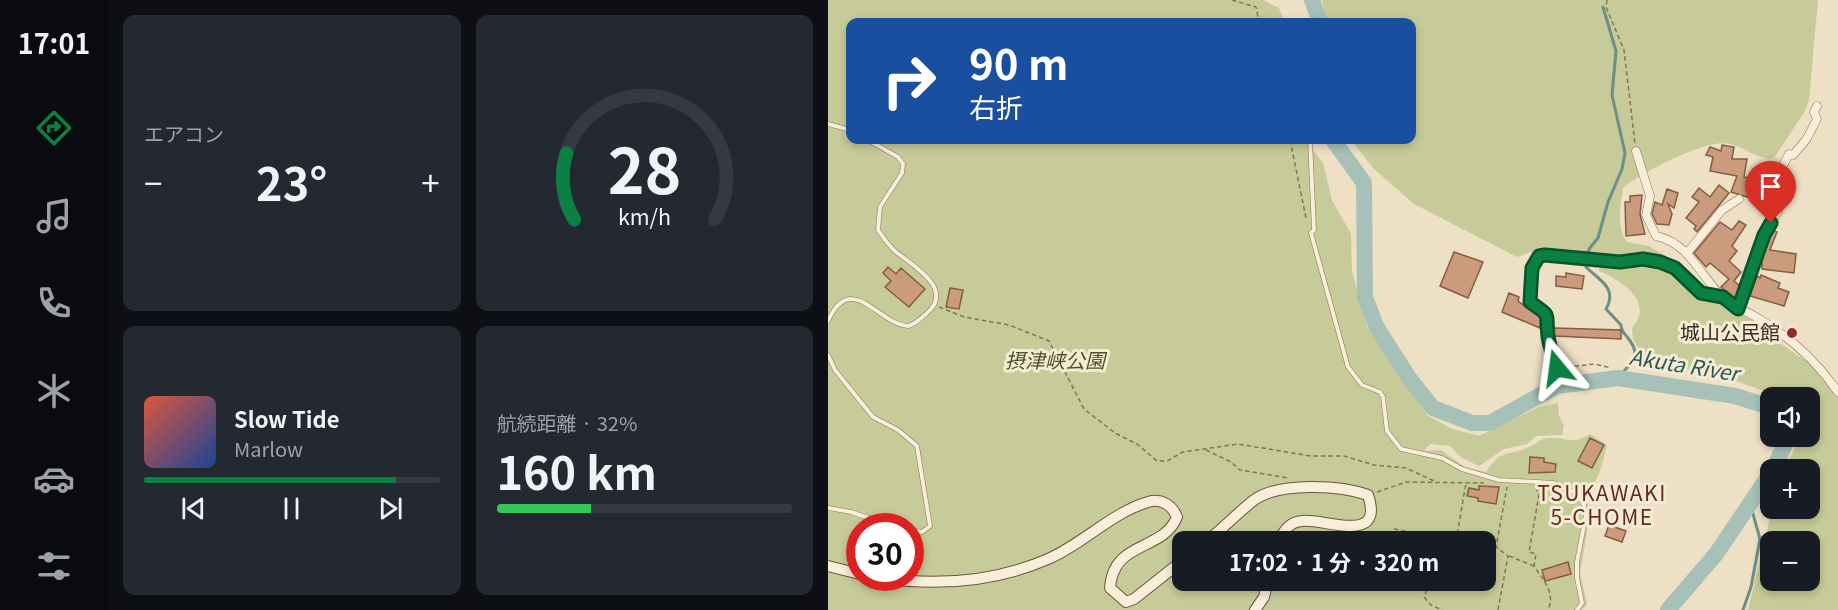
<!DOCTYPE html>
<html lang="ja">
<head>
<meta charset="utf-8">
<style>
  :root { --surface:#171b24; --page:#242831; --text:#f1f3f6; --muted:#9ea1a6; --line:#363941; --accent:#0b8043 }
  body { margin:0; font-family:Georgia,"Noto Sans JP",serif; background:var(--page); color:var(--text); height:100vh; display:flex; flex-direction:column; font-size:22px; white-space:nowrap }
  * { box-sizing:border-box; margin:0 }
  p { font-size:20px; color:var(--muted) }
  .icon { flex:none; width:33px; height:33px; fill:none; stroke:currentColor; stroke-width:2; stroke-linecap:round; stroke-linejoin:round }
  .map { position:relative; flex:1; overflow:hidden }
  .sheet { display:flex; flex-direction:column; gap:15px; padding:15px; background:#0d0f14; width:720px }
  .sheet>* { flex:none }
  .hud { position:absolute; left:18px; top:18px; width:570px; height:126px; border-radius:12px; box-shadow:0 3px 9px #0003; background:#1a4fa0; color:#fff; overflow:hidden }
  .fabs { position:absolute; left:932px; top:387px; display:grid; gap:12px }
  .fabs a { display:grid; place-items:center; width:60px; height:60px; border-radius:12px; background:var(--surface); box-shadow:0 3px 9px #0003; font-size:30px }
  .speed { position:absolute; left:18px; top:513px; display:flex; gap:12px; font-size:30px; font-weight:700; text-align:center }
  .speed>* { display:grid; place-content:center; width:78px; height:78px; border-radius:50%; background:var(--surface); box-shadow:0 3px 9px #0003; line-height:1 }
  .speed .limit { border:9px solid #d22; background:#fff; color:#111 }
  .pin { position:absolute; display:grid; place-items:center; width:51px; height:51px; color:#fff; margin:-62px -26px; border-radius:50% 50% 50% 0; rotate:-45deg; box-shadow:0 0 6px #0007 }
  .pin .icon { rotate:45deg }
  .me { position:absolute; width:66px; margin:-33px; rotate:344deg; stroke-linejoin:round; filter:drop-shadow(0 0 4px #0008) }
  .turn { display:flex; align-items:center; gap:21px; height:126px; padding:0 24px; font-size:27px }
  .turn .icon { width:78px; height:78px; stroke-width:2.5 }
  .turn b { display:block; font-size:42px; line-height:51px }
  .big { font-size:45px; font-weight:700; line-height:1.1 }
  .sheet .widget { flex:1; display:flex; flex-direction:column; justify-content:center; gap:9px; min-width:0; padding:0 21px; border-radius:12px; background:var(--page) }
  .sheet .dial { align-items:center; gap:0 }
  .dial svg { height:156px; overflow:visible; fill:none; stroke:var(--line); stroke-width:7; stroke-linecap:round; text-anchor:middle }
  .dial text { fill:var(--text); stroke:none }
  .song { display:flex; align-items:center; gap:18px }
  .cover { width:72px; height:72px; border-radius:9px; background:linear-gradient(135deg,hsl(10 70% 55%),hsl(220 70% 35%)) }
  .played { height:6px; border-radius:3px; background:linear-gradient(90deg,var(--accent) 85%,var(--line) 85%) }
  .keys { display:flex; justify-content:space-around; direction:ltr }
  .heat { display:flex; justify-content:space-between; align-items:center; font-size:33px; direction:ltr }
  .charge { height:9px; border-radius:4px; background:linear-gradient(90deg,#34c759 32%,var(--line) 0) }
  .sheet .tiles { flex:1; display:grid; gap:15px; grid-template-columns:repeat(2,1fr) }
  .trip { position:absolute; left:344px; top:531px; width:324px; height:60px; border-radius:12px; background:var(--surface); box-shadow:0 3px 9px #0003; font-weight:700; line-height:60px; text-align:center }
  main { display:flex; flex:1; min-height:0 }
  .tabs { display:flex; flex-direction:column; width:108px; justify-content:space-around; align-items:center; background:#090b0e; color:var(--muted) }
  .tabs .icon { width:42px; height:42px }
  .tabs .active { color:var(--accent) }
  .tabs b { font-size:27px; color:var(--text) }
  .map>svg:first-child { display:block }
</style>
</head>
<body>
<main>
<nav class="tabs">
<b>17:01</b>
<svg class="icon active" aria-label="directions" viewBox="0 0 24 24"><path d="M12 3l9 9-9 9-9-9zM9 14v-3h6M13 9l2 2-2 2"/></svg>
<svg class="icon" aria-label="music" viewBox="0 0 24 24"><path d="M9 18V5l10-2v13"/><circle cx="6" cy="18" r="3"/><circle cx="16" cy="16" r="3"/></svg>
<svg class="icon" aria-label="phone" viewBox="0 0 24 24"><path d="M5 4h4l2 5-3 2q2 4 5 5l2-3 5 2v4C11 20 4 13 5 4z"/></svg>
<svg class="icon" aria-label="climate" viewBox="0 0 24 24"><path d="M12 3v18M4 7l16 10M4 17L20 7"/></svg>
<svg class="icon" aria-label="car" viewBox="0 0 24 24"><path d="M5 17H2v-5l4-1 3-4h7l3 4 3 1v5h-3M9 17h6M6 11h13"/><circle cx="7" cy="17" r="2"/><circle cx="17" cy="17" r="2"/></svg>
<svg class="icon" aria-label="filters" viewBox="0 0 24 24"><path d="M4 7h16M4 17h16"/><circle cx="9" cy="7" r="2"/><circle cx="15" cy="17" r="2"/></svg>
</nav>
<section class="sheet">
<div class="tiles">
<div class="widget"><p>エアコン</p>
<div class="heat"><a>−</a><b class="big">23°</b><a>+</a></div>
</div>
<div class="widget dial"><svg viewBox="0 0 100 80">
<path d="M14 69A42 42 0 1 1 86 69"/>
<path d="M14 69A42 42 0 0 1 10 35" stroke="#0b8043"/>
<text x="50" y="56" font-size="32" font-weight="700">28</text>
<text x="50" y="72" font-size="11">km/h</text>
</svg></div>
<div class="widget">
<div class="song"><i class="cover"></i><div><b>Slow Tide</b><p>Marlow</p></div></div>
<div class="played"></div>
<div class="keys"><svg class="icon" aria-label="previous" viewBox="0 0 24 24"><path d="M18 5L8 12l10 7zM5 5v14"/></svg><svg class="icon" aria-label="pause" viewBox="0 0 24 24"><path d="M8 5v14M16 5v14"/></svg><svg class="icon" aria-label="next" viewBox="0 0 24 24"><path d="M6 5l10 7-10 7zM19 5v14"/></svg></div>
</div>
<div class="widget"><p>航続距離 · 32%</p><b class="big">160 km</b><div class="charge"></div></div>
</div>
</section>
<div class="map">
<svg width="1010" height="610" viewBox="0 0 1010 610">
  <rect width="100%" height="100%" fill="#ede0c5"/>
  <path fill="#c6cb99" fill-rule="evenodd" d="M 0,0 L 435,0 L 451,8 L 456,22 L 22,22 L 22,140 L 478,140 L 495,163 L 504,200 L 523,234 L 524,271 L 539,327 L 600,416 L 625,429 L 651,436 L 711,407 L 730,403 L 731,416 L 736,426 L 734,435 L 708,436 L 699,444 L 676,449 L 651,466 L 634,458 L 622,446 L 602,444 L 596,451 L 613,450 L 637,467 L 658,472 C 675,447 680,457 701,447 C 710,443 712,438 722,438 C 742,437 743,446 762,434 L 779,445 L 773,468 L 759,502 L 762,514 L 752,573 L 759,604 L 754,610 L 0,610 ZM 32,526 L 82,526 L 82,578 L 32,578 ZM 354,542 L 657,542 L 657,580 L 354,580 Z
    M 494,0 L 990,0 L 981,100 L 977,111 L 946,158 C 931,161 917,147 902,144 C 878,138 815,172 795,188 C 792,204 788,228 799,242 L 821,246 L 843,259 L 790,259 L 706,251 L 689,257 L 586,204 L 545,168 L 524,141 L 584,140 L 584,22 L 499,22 Z
    M 819,263 L 852,277 L 864,291 L 899,304 L 936,327 L 931,338 L 938,343 L 948,340 L 988,368 L 1010,396 L 1010,610 L 920,610 L 944,509 L 981,508 L 981,470 L 956,469 L 973,437 L 981,436 L 981,398 L 952,397 L 889,374 L 828,364 L 814,354 L 805,339 L 804,328 C 827,303 794,280 771,271 L 772,265 ZM 942,542 L 981,542 L 981,580 L 942,580 Z"/>
  <g fill="none" stroke-linecap="round" stroke-linejoin="round">
    <path stroke="#6e8f86" stroke-width="3" d="M 775,7 L 788,51 L 784,95 L 797,153 L 794,169 L 780,202 L 770,238 L 761,249 L 758,267 C 771,280 790,288 778,309 L 793,325 C 793,331 796,333 800,338 C 815,357 803,362 790,378
      M 915,610 L 923,587 L 932,539 L 922,503"/>
    <path stroke="#a7c1b8" stroke-width="16" d="M 484,0 L 492,22
      M 505,140 L 536,183 L 537,297 L 548,326 L 581,378 L 605,408 L 644,423 L 662,423 L 729,386 L 790,378 L 907,396 L 942,407
      M 945,470 L 961,436
      M 840,610 L 888,554 L 942,474"/>
  </g>
  <path fill="#ca9b7c" stroke="#865c42" stroke-width="1.5" d="M 894,145 L 906,147 L 904,159 L 919,159 L 916,177 L 922,178 L 921,185 L 923,186 L 919,197 L 903,192 L 909,176 L 882,171 L 885,157 L 878,155 L 882,147 L 893,151 Z
    M 891,185 L 901,193 L 869,232 L 866,229 L 868,226 L 858,218 L 871,202 L 864,197 L 871,188 L 882,197 Z
    M 839,189 L 850,193 L 846,208 L 840,204 L 844,214 L 841,225 L 829,224 L 824,214 L 827,202 L 834,205 Z
    M 814,195 L 812,214 L 817,234 L 798,236 L 797,202 L 802,202 L 802,196 Z
    M 911,221 L 918,225 L 904,246 L 909,251 L 901,261 L 913,272 L 906,281 L 912,286 L 907,299 L 893,287 L 901,279 L 882,263 L 878,267 L 866,253 L 892,222 L 904,230 Z
    M 945,231 L 949,232 L 942,250 L 968,254 L 966,273 L 934,269 L 934,258 Z
    M 626,252 L 655,262 L 640,298 L 612,286 Z
    M 60,267 L 68,274 L 73,268 L 97,289 L 81,307 L 57,287 L 63,281 L 55,273 Z
    M 738,273 L 756,276 L 754,289 L 728,286 L 728,276 L 738,277 Z
    M 933,275 L 952,283 L 950,288 L 961,292 L 956,306 L 922,296 L 929,276 L 932,278 Z
    M 122,288 L 135,290 L 131,309 L 118,307 Z
    M 681,293 L 691,297 L 690,301 L 712,317 L 712,328 L 674,312 Z
    M 726,328 L 793,330 L 793,339 L 726,336 Z
    M 762,438 L 776,445 L 764,468 L 750,461 Z
    M 702,457 L 716,458 L 716,462 L 728,464 L 727,472 L 701,473 Z
    M 651,486 L 671,487 L 668,504 L 650,501 L 650,498 L 639,496 L 641,488 L 651,490 Z
    M 781,525 L 798,531 L 794,542 L 777,536 Z
    M 740,562 L 743,574 L 717,581 L 714,570 Z"/>
  <g fill="none" stroke-linecap="round" stroke-linejoin="round">
    <defs>
      <path id="lane" d="M 0,124 L 22,130
        M 482,140 L 486,230 L 483,233 L 520,367 L 534,385 L 552,392 L 555,397 L 559,431 L 573,449 L 614,458 L 634,469 L 671,480 L 726,483 L 749,494 L 756,505 L 758,515 L 749,562 L 749,578 L 754,603 L 749,610
        M 0,321 C 23,269 51,325 80,326 C 88,324 93,318 99,313 C 127,289 85,266 67,251 C 60,245 55,237 50,230 L 52,207 L 74,173 L 75,164 L 70,157 L 40,140
        M 0,355 L 7,370 L 45,417 L 70,430 L 89,446 L 102,526 L 94,532 L 82,530
        M 0,508 L 23,512 L 64,526"/>
      <path id="street" d="M 808,151 L 822,196 L 818,215 L 828,236 C 861,243 872,275 894,297 C 906,308 920,311 933,320 C 963,338 990,363 1010,392
        M 859,253 L 894,210 L 911,199
        M 910,309 L 936,235 L 950,211 C 943,189 950,174 961,154 L 965,155 L 978,140 L 989,119 L 986,112 L 989,106
        M 729,368 C 726,357 721,346 720,336 C 717,313 724,317 702,302 L 704,268 L 711,256 L 717,255 L 792,262 L 815,259 L 832,262 L 847,268 L 873,293 L 895,297"/>
      <path id="secondary" d="M 378,542 C 394,529 412,511 426,500 C 451,482 512,485 540,495 C 557,546 496,518 474,521 C 461,522 455,531 451,542
        M 0,566 L 32,574
        M 53,578 C 110,586 167,582 220,559 C 255,544 283,513 320,502 C 333,498 344,505 349,517 C 335,552 285,540 282,588 L 298,602 L 306,599 L 354,561
        M 427,610 L 436,597 L 440,580"/>
    </defs>
    <use href="#lane" stroke="#88725c" stroke-width="5"/>
    <use href="#street" stroke="#88725c" stroke-width="9"/>
    <use href="#secondary" stroke="#6a533f" stroke-width="12"/>
    <path stroke="#88725c" stroke-width="1.5" stroke-dasharray="4.5 3" stroke-linecap="butt" d="M 404,0 L 428,7 L 431,22
      M 779,0 L 778,7 L 796,50 L 807,144
      M 462,140 L 478,218
      M 111,307 L 136,317 L 181,325 L 221,341 L 256,409 L 287,433 L 309,444 L 329,461 L 339,461 L 355,452 L 410,444 L 483,456 L 516,456 L 546,465 L 578,468 L 606,481
      M 739,367 L 767,364 L 783,368
      M 378,450 L 403,462 L 412,470 L 460,478
      M 708,487 L 711,495 L 701,552 L 708,554 L 706,566 C 715,580 728,593 720,610
      M 549,492 L 578,482 L 656,483
      M 566,529 L 633,542
      M 628,541 L 638,483
      M 657,545 L 667,547
      M 681,556 L 706,566
      M 610,580 L 599,590 L 596,597 L 603,605 L 614,610
      M 670,610 L 680,556 L 668,547 L 679,487"/>
    <use href="#lane" stroke="#f8eed9" stroke-width="4"/>
    <use href="#street" stroke="#f8eed9" stroke-width="8"/>
    <use href="#secondary" stroke="#f8eed9" stroke-width="10"/>
  </g>
  <g fill="none" stroke-linecap="round" stroke-linejoin="round">
    <defs>
      <path id="route" d="M 729,368 C 726,357 721,346 720,336 C 717,312 725,318 702,302 L 704,268 L 711,256 L 717,255 L 792,262 L 815,259 L 832,262 L 847,268 L 873,293 L 895,297 L 910,309 L 936,235 L 943,223"/>
    </defs>
    <use href="#route" stroke="#07532c" stroke-width="15"/>
    <use href="#route" stroke="#0b8043" stroke-width="10"/>
  </g>
  <circle fill="#952d30" stroke="#f5ebd5" stroke-width="2" cx="964" cy="333" r="6"/>
  <g text-anchor="middle" stroke-width="6" stroke-linejoin="round" paint-order="stroke">
    <g font-size="20" fill="#382b1f" stroke="#f5ebd5" text-anchor="end">
      <text x="952" y="340">城山公民館</text>
    </g>
    <g font-size="20" font-style="italic" fill="#4a5426" stroke="#f5ebd5">
      <text x="227" y="368">摂津峡公園</text>
    </g>
    <g font-size="21" font-style="italic" fill="#2f5854" stroke="#f5ebd5">
      <text transform="translate(856 366) rotate(9)" y="7">Akuta River</text>
    </g>
    <g font-size="21" letter-spacing="1.5" fill="#642c20" stroke="#f5ebd5">
      <text x="774" y="501">TSUKAWAKI<tspan x="774" dy="24">5-CHOME</tspan></text>
    </g>
  </g>
</svg>
<div class="fabs">
<a><svg class="icon" aria-label="sound" viewBox="0 0 24 24"><path d="M4 9h4l5-4v14l-5-4H4zM17 9q2 3 0 6"/></svg></a>
<a>+</a>
<a>−</a>
</div>
<div class="speed"><div class="limit">30</div></div>
<div class="pin" style="left:943px;top:223px;background:#d93025"><svg class="icon" aria-label="arrive" viewBox="0 0 24 24"><path d="M6 21V4h12l-3 4 3 4H6"/></svg></div>
<svg class="me" style="left:729px;top:368px" viewBox="-20 -20 40 40"><path d="M0-17L14 15 0 8-14 15z" fill="#0b8043" stroke="#fff" stroke-width="4"/></svg>
<div class="trip">17:02 · 1 分 · 320 m</div>
<div class="hud">
<div class="turn"><svg class="icon" aria-label="right" viewBox="0 0 24 24"><path d="M7 20v-9h11M14 6l5 5-5 5"/></svg><div><b>90 m</b>右折</div></div>
</div>
</div>
</main>
</body>
</html>
